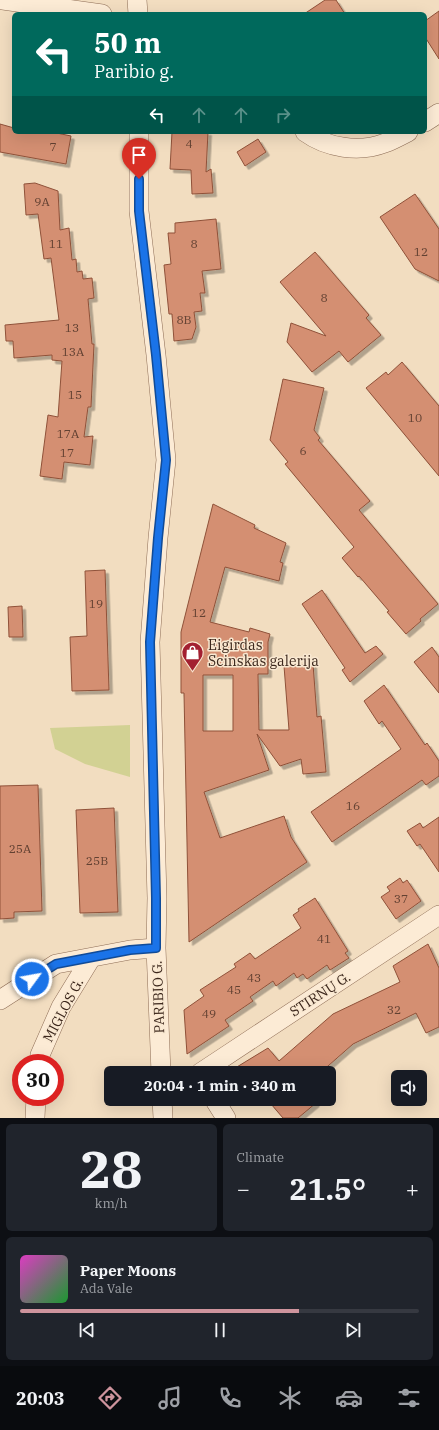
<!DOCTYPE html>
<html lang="en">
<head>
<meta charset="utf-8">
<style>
  :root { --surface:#171b24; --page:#20242c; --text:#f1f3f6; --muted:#9ea1a6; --line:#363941; --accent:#ce949d }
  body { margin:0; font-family:"IBM Plex Serif",serif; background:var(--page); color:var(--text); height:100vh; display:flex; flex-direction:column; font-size:15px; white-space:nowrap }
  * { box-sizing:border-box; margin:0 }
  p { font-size:13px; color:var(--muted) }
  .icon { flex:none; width:22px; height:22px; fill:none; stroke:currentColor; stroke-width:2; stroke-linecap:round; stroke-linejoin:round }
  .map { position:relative; height:1118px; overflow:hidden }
  .sheet { display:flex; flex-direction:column; gap:6px; padding:6px; background:#0d0f14; flex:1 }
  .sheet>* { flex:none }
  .top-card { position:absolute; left:12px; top:12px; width:415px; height:122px; border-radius:6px; box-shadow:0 4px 16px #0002; background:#00695c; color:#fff; overflow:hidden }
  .controls { position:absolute; left:391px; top:1070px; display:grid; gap:8px }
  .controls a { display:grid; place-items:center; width:36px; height:36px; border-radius:6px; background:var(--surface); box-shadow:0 4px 16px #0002; font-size:20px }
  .speed { position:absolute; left:12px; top:1054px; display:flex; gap:8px; font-size:20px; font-weight:700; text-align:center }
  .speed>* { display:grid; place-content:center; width:52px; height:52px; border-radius:50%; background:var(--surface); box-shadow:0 4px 16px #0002; line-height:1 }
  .speed .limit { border:6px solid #d22; background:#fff; color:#111 }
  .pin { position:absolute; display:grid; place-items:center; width:34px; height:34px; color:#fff; margin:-41px -17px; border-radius:50% 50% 50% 0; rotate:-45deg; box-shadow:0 0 4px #0007 }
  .pin .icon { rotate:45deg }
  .me { position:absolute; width:44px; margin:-22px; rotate:58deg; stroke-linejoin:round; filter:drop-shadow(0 0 3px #0008) }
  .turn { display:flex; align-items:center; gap:14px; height:84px; padding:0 16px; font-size:18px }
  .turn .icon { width:52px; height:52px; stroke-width:2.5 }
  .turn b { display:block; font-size:28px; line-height:34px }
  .lanes { display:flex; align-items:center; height:38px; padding:0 16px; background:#0003; justify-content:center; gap:20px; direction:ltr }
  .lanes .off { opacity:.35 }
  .big { font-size:30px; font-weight:700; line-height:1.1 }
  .sheet .widget { flex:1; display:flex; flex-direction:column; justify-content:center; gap:6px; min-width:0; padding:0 14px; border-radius:6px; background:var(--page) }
  .sheet .dial { align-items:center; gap:0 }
  .dial b { font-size:52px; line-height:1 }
  .song { display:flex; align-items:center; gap:12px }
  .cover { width:48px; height:48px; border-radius:6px; background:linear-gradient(135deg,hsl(310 70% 55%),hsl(130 70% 35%)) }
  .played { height:4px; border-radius:2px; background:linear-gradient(90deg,var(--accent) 70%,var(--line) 70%) }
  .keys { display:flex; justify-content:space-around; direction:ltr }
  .heat { display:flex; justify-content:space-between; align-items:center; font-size:22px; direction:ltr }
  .sheet .tiles { flex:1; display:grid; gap:6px; grid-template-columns:1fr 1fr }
  .widget:last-child { grid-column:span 2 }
  .trip { position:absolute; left:104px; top:1066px; width:232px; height:40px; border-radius:6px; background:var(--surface); box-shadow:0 4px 16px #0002; font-weight:700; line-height:40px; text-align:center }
  .tab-bar { display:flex; height:64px; justify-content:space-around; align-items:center; background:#090b0e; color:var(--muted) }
  .tab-bar .icon { width:28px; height:28px }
  .tab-bar .current { color:var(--accent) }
  .tab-bar b { font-size:18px; color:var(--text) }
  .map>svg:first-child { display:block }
</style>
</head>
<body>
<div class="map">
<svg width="439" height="1118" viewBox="0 0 439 1118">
  <defs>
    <filter id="shadow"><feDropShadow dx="3.5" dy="3.5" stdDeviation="0" flood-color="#0004"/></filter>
  </defs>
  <rect width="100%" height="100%" fill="#f2ddc0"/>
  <path fill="#d2d193" d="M 130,725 L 130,777 L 85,764 L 55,749 L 50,728 Z"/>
  <path fill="#d48f72" stroke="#8f5139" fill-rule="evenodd" filter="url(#shadow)" d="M 325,0 L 336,0 L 345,14 L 304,14 Z
    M 439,11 L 439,59 L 425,37 L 425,21 Z
    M 0,124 L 14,128 L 14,132 L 52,132 L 71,136 L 66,164 L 0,152 Z
    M 172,132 L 208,132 L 206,172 L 211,169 L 213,193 L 192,194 L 191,170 L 170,169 Z
    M 258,139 L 266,152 L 245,166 L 237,152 Z
    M 35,183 L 58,191 L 60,230 L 69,228 L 72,260 L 76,259 L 77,272 L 82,271 L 83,279 L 92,278 L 94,298 L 88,299 L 92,344 L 94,344 L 91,407 L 88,407 L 84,437 L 93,436 L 90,465 L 64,462 L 62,479 L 40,476 L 48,415 L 58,417 L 62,361 L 52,360 L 52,355 L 14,358 L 13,341 L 6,341 L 5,325 L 59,320 L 51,258 L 44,259 L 38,214 L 26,215 L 24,184 Z
    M 415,194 L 439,229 L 439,281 L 415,269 L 380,217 Z
    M 216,219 L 221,269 L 202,271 L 205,293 L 200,293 L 202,311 L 194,312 L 196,327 L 192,339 L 174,341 L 172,314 L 169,314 L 164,265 L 171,264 L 168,233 L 175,233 L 175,223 Z
    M 315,252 L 369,315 L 366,318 L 381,335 L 348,362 L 339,351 L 312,372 L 287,342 L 291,323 L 326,336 L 280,282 Z
    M 402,362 L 439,406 L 439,476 L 366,388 L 386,372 L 388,375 Z
    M 283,379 L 324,388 L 314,430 L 320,438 L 318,440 L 370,501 L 359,510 L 438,604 L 420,619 L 421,621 L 406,634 L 387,612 L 389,611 L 359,576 L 358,577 L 342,558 L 354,547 L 285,464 L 288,462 L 270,440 Z
    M 213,504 L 255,525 L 254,528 L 286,543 L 280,562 L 283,563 L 279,581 L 225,567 L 210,622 L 249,632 L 250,628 L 270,634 L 268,642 L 268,674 L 258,674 L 259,730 L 289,730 L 284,666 L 313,664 L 317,717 L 321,716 L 326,772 L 303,774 L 301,759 L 280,766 L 257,734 L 269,770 L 204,792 L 220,838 L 284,816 L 291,837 L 307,862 L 189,942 L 184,693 L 181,693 L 181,632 ZM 203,675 L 233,675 L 233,731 L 203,731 Z
    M 105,570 L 109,690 L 72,691 L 70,637 L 87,636 L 85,571 Z
    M 322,590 L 365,653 L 376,646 L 383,654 L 350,682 L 342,670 L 345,668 L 302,604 Z
    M 22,606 L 23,637 L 9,637 L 8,607 Z
    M 432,647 L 439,657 L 439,693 L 414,662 Z
    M 384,685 L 425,745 L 427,743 L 439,761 L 439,776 L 426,785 L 422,780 L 332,842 L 311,812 L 401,749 L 382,721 L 379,724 L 364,701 Z
    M 38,785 L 42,911 L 14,912 L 14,918 L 0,919 L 0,786 Z
    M 114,808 L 118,912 L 80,913 L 76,810 Z
    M 439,817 L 439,872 L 420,844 L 417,846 L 407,831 L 420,823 L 423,828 Z
    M 400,878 L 403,883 L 407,880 L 421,901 L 396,919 L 381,897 L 390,891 L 387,887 Z
    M 315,898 L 348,951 L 345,953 L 349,958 L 330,970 L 327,965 L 307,979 L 303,974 L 297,978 L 294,973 L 276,986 L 273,981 L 250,997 L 253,1001 L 225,1020 L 229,1026 L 187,1054 L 184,1010 L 204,996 L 200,990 L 236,967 L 234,964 L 250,953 L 255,959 L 301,928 L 293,915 L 299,911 L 298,909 Z
    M 428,944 L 439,968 L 439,1027 L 426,1033 L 416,1013 L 353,1044 L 320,1073 L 227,1073 L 268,1048 L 279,1061 L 333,1014 L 400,982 L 393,966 Z
    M 273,1099 L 313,1099 L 316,1103 L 298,1118 L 283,1118 L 271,1104 L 275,1101 Z"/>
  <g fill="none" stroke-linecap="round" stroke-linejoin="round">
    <defs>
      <path id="street" d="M 3,0 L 102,14
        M 137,0 L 138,14
        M 425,122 L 439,113
        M 139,132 L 139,211 L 156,355 L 166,460 L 158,538 L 150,642 L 157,898 L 156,948 L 161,1073
        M 305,132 C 327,148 359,153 385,143 C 393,140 400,136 408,132
        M 0,1000 L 56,964 L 130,950 L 156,948
        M 39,1063 L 40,1055 L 61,1007 L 91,958
        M 200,1073 L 439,915
        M 162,1099 L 163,1118
        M 214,1099 L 226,1118
        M 35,1118 L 36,1097"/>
    </defs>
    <use href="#street" stroke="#8e6d56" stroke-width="20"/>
    <use href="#street" stroke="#fcebd5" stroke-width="19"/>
  </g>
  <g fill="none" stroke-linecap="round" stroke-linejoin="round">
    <defs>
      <path id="route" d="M 32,979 L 56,964 L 130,950 L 156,948 L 156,898 L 150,642 L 158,538 L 166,460 L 156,355 L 139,211 L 139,179"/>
    </defs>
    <use href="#route" stroke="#114b97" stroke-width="10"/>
    <use href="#route" stroke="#1a73e8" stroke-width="7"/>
  </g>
  <defs>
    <symbol id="shop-pin" viewBox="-11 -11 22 30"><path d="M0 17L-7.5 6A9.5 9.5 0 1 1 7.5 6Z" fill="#a32031" stroke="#f9e8d1"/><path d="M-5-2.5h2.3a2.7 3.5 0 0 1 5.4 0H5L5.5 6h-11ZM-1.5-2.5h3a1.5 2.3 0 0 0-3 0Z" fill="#fff"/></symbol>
  </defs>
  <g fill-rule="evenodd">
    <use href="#shop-pin" x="180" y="640" width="25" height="34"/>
  </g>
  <g text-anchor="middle" stroke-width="3" stroke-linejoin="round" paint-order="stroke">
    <g font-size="12" fill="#624132">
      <text x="189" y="148">4</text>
      <text x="53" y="151">7</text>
      <text x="42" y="206">9A</text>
      <text x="56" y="248">11</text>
      <text x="194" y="248">8</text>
      <text x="421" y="256">12</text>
      <text x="324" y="302">8</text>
      <text x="184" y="324">8B</text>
      <text x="72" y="332">13</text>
      <text x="73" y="356">13A</text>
      <text x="75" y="399">15</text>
      <text x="415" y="422">10</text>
      <text x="68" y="438">17A</text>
      <text x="303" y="455">6</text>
      <text x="67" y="457">17</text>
      <text x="96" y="608">19</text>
      <text x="199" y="617">12</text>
      <text x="353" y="810">16</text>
      <text x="20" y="853">25A</text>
      <text x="97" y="865">25B</text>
      <text x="401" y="903">37</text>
      <text x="324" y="943">41</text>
      <text x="254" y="982">43</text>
      <text x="234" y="994">45</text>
      <text x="394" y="1014">32</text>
      <text x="209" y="1018">49</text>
    </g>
    <g font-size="14" fill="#3c271c" stroke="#f9e8d1" text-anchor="start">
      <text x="208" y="650">Eigirdas<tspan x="208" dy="16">Scinskas galerija</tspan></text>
    </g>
    <g font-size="14" fill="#3c271c" stroke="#f9e8d1">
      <text transform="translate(320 994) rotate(-33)" y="5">STIRNŲ G.</text>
      <text transform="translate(158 997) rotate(-92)" y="5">PARIBIO G.</text>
      <text transform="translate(63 1010) rotate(-62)" y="5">MIGLOS G.</text>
    </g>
  </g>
</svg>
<div class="controls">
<a><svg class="icon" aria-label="sound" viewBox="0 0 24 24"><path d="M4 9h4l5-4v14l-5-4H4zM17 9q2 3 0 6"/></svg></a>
</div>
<div class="speed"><div class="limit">30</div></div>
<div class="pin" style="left:139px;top:179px;background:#d93025"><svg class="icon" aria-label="arrive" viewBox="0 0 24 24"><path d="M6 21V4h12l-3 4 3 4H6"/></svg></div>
<svg class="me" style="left:32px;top:979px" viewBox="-20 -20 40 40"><circle r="17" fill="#1a73e8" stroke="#fff" stroke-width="3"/><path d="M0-11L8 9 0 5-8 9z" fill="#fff"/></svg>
<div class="trip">20:04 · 1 min · 340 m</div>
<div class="top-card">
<div class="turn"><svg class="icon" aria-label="left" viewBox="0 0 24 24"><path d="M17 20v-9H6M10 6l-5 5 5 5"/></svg><div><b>50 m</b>Paribio g.</div></div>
<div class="lanes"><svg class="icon" aria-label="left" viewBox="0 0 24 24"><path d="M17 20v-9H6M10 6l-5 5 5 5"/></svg><svg class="icon off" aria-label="ahead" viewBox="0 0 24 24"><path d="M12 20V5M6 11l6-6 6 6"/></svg><svg class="icon off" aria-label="ahead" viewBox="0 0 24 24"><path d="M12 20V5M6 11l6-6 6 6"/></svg><svg class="icon off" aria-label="right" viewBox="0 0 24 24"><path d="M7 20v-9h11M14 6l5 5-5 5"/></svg></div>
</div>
</div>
<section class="sheet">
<div class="tiles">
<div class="widget dial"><b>28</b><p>km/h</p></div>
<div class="widget"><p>Climate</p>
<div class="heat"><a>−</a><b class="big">21.5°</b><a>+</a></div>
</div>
<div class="widget">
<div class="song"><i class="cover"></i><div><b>Paper Moons</b><p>Ada Vale</p></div></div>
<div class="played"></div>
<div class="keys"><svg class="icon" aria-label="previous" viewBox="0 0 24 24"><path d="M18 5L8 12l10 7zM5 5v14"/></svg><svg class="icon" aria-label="pause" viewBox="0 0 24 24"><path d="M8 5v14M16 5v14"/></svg><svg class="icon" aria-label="next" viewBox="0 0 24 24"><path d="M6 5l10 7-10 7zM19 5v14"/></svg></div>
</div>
</div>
</section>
<nav class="tab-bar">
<b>20:03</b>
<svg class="icon current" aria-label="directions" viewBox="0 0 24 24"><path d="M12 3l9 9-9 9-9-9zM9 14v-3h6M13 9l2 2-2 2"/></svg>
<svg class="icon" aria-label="music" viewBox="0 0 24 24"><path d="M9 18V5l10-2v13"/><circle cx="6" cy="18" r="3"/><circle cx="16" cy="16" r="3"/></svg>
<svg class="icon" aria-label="phone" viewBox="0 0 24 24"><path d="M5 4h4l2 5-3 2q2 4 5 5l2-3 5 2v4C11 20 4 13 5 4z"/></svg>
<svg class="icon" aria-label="climate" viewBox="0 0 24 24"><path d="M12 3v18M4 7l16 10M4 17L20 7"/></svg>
<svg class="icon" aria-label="car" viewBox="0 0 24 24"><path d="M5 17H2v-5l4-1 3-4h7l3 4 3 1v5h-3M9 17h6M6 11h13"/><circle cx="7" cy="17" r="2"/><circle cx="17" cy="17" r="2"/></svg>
<svg class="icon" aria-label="filters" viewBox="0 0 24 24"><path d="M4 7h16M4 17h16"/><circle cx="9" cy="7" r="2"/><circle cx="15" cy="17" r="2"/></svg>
</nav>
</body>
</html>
